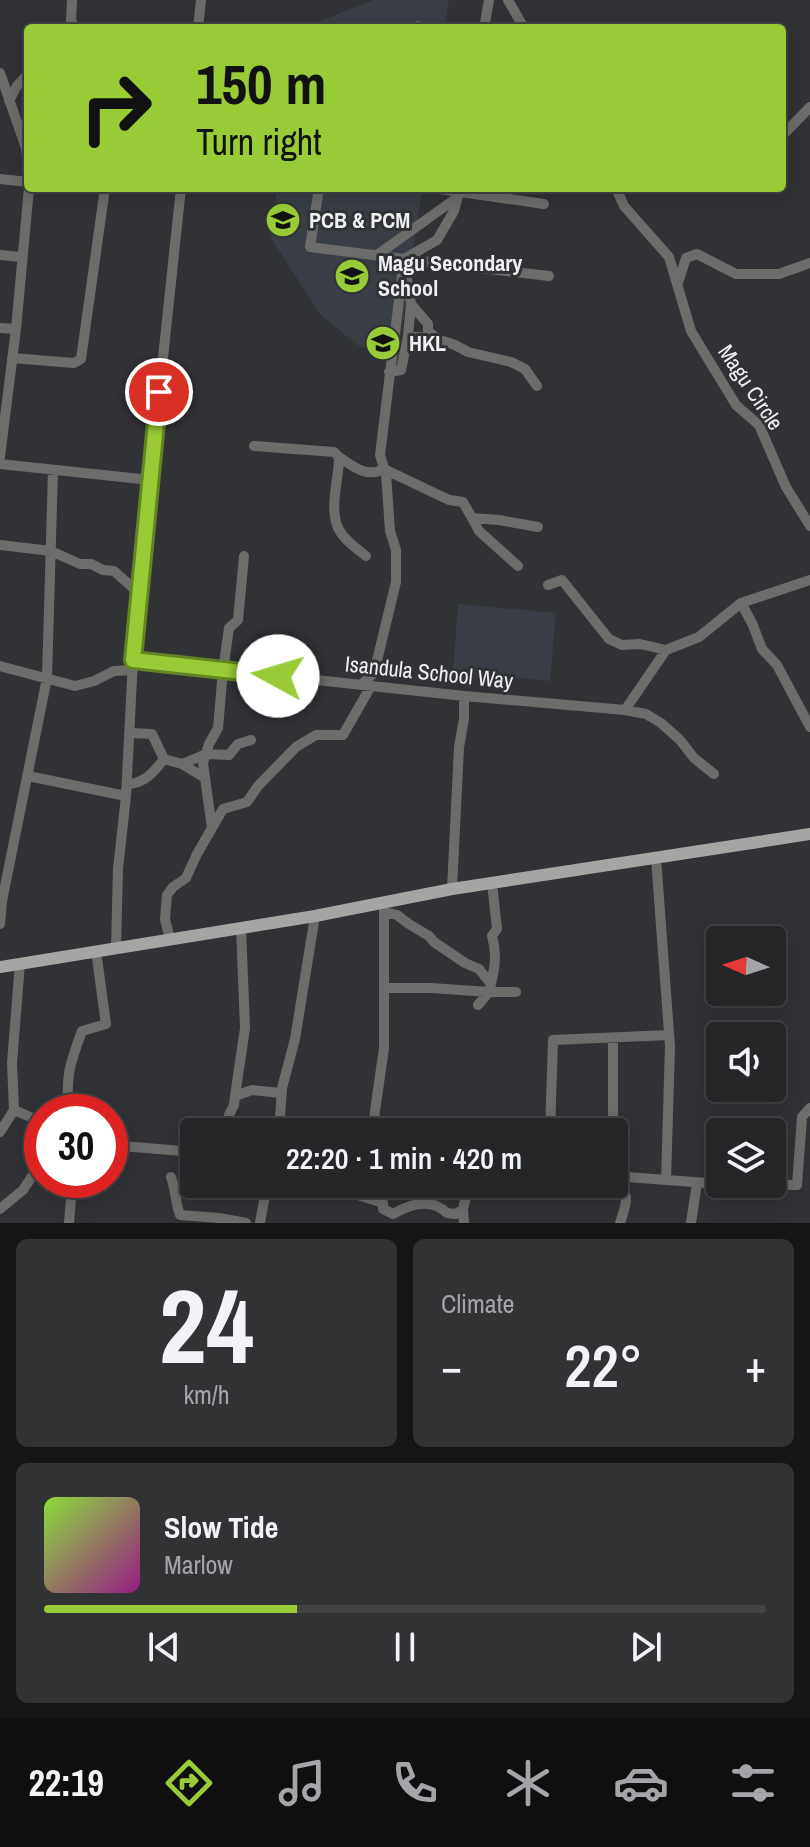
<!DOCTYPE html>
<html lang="en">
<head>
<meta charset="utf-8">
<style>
  :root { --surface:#252628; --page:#313234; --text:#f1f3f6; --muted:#a3a5a8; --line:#424345; --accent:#98cb36 }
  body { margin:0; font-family:"Archivo Narrow",sans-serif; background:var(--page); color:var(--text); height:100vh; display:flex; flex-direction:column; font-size:30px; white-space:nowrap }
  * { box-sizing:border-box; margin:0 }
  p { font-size:26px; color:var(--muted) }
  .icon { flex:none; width:44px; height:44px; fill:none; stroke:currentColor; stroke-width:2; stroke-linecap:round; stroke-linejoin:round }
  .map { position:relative; height:1223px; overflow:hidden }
  .side { display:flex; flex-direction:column; gap:16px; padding:16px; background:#141516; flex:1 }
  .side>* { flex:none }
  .banner { position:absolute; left:24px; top:24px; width:762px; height:168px; border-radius:8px; box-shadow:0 4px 20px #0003,0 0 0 2px var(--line); background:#98cb36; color:#111; overflow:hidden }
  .needle { width:52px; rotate:273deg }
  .controls { position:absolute; left:706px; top:926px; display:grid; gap:16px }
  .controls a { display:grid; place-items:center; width:80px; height:80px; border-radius:8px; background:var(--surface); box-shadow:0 4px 20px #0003,0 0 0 2px var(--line); font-size:40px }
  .speed { position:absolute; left:24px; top:1094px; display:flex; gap:16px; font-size:40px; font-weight:700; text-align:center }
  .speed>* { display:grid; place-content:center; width:104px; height:104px; border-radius:50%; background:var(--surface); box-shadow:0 4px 20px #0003,0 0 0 2px var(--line); line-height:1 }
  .speed .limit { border:12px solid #d22; background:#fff; color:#111 }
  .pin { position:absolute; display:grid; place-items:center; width:68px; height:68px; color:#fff; margin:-34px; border:4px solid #fff; border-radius:50%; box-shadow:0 2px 8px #0007 }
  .me { position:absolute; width:88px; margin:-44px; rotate:276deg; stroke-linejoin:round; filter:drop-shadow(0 0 6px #0008) }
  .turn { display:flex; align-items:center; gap:28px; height:168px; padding:0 40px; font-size:36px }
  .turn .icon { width:104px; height:104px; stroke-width:2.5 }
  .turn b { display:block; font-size:56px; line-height:68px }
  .big { font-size:60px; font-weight:600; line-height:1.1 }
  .side .widget { flex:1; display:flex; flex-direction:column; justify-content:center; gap:12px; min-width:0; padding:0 28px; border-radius:12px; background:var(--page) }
  .side .dial { align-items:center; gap:0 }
  .dial b { font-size:104px; line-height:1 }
  .song { display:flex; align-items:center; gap:24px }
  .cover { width:96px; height:96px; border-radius:12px; background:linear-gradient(135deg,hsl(90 70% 55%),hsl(310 70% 35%)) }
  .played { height:8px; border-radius:4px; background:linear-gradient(90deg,var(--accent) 35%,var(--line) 35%) }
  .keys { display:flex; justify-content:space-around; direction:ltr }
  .heat { display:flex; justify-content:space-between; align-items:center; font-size:44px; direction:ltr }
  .side .tiles { flex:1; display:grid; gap:16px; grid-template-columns:1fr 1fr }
  .widget:last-child { grid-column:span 2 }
  .trip { position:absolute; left:180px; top:1118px; width:448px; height:80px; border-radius:8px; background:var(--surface); box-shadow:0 4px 20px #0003,0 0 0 2px var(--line); font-weight:600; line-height:80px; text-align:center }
  .menu { display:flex; height:128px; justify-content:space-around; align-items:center; background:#0f0f10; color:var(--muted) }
  .menu .icon { width:56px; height:56px }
  .menu .active { color:var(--accent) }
  .menu b { font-size:36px; color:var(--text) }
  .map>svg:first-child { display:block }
</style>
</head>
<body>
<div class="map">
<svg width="810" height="1223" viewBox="0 0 810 1223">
  <rect width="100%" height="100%" fill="#313236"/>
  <path fill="#393d46" d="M 373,0 L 449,0 L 445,28 L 302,28 Z
    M 277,188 L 422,188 L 397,364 L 356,344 L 320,314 L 271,238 Z
    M 458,604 L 556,613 L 550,681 L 453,672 Z"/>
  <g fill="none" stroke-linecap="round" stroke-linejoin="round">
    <path stroke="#6c6d6b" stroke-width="10" d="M 72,0 L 71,21 L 75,28
      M 508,0 L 524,28
      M 198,28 L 201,0
      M 417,28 L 418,26 L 424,28
      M 484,28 L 489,0
      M 0,73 L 26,148 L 28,164
      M 9,101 L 17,86 L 28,74
      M 782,136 L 810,107
      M 0,179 L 28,182
      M 143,188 L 185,188
      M 319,188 L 310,247 L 404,259
      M 433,188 L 544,204
      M 460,188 L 454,211 L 437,240 L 404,259 L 549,276
      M 616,188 L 624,206 L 669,257 L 691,331 L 736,405 L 759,425 L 786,487 L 810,526
      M 0,255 L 21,257
      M 377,255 L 458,197
      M 406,273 L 411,304 L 428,324 L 428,331 L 436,338
      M 678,283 L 686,258 L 697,254 L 736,274 L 779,274 L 810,263
      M 0,328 L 16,329
      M 408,336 L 411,304
      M 12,358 L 74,363 L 81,359 L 105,188
      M 389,372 L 401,370 L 408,336 L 437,339 L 455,345 L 468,352 L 511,362 L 525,369 L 537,386
      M 254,446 L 334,452 L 339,457 C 339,479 329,507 338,528 C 344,540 356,548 366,556
      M 0,457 L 16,329 L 29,188
      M 339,457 C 354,467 366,478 384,469 L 449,500 L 463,502 L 472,518 L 499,520 L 538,527
      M 0,464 L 150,480
      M 472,518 L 479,531 L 518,566
      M 0,545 L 51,551 L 80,564 L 91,564 L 103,570 L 114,571 L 139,593
      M 548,585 L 562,580 L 609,639 L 622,645 L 640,644 L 666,650
      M 741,603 L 752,623 L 762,649 L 777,665 L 810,727
      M 133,660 L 464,696 L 625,710 L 646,714 L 661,723 L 680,740 L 694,758 L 714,774
      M 0,666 L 75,686 L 94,681 L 114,671 L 132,670
      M 361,685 L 374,673 L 396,582 L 396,550 L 390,531 L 386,474 L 380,455 L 404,259
      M 625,710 L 666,650 L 699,637 L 741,603 L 810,580
      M 129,733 L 152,734 L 164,759 L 182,764 L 205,778 L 212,828
      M 182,764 L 206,754 L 229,755 L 238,744 L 251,740
      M 28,776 L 126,796
      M 205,778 L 203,763 L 209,744 L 218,728 L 223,670 L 229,628 L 238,620 L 244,556
      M 127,784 C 144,784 154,772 164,759
      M 656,858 L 670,1046 L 666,1180
      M 452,889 L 459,747 L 464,719 L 464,696
      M 385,912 L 397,915 L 409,924 L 429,936 L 434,942 L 465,963 L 479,969 L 491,984
      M 0,924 L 2,901 L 47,678 L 53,470
      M 170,939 L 165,919 L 167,895 L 173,887 L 186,878 L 197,854 L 223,809 L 247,802 L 258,786 L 296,747 L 316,735 L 343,735 L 371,686
      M 116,948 L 118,869 L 126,796 L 133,660 L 150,480 L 181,188
      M 386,988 L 431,988 L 489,992 C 494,972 498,956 492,936 L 497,929 L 492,883
      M 478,1005 L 489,992 L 516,992
      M 235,1096 L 245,1028 L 241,928
      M 14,1110 L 42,1122
      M 69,1112 C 65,1078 70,1063 82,1031 L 106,1024 L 96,951
      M 0,1132 L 14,1110 L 12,1063 L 20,963
      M 228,1132 L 229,1115 L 234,1105 L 235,1096 L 252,1090 L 281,1093
      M 279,1132 L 282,1088 L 295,1039 L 315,916
      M 372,1132 L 384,1048 L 384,902
      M 550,1132 L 553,1040 L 669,1035
      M 613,1132 L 613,1038
      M 110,1145 L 194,1152
      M 614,1176 L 720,1184
      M 171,1177 C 176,1190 175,1202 180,1215 L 219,1218 L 246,1223
      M 614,1177 C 631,1194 627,1202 620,1223
      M 353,1184 L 355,1194 L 383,1203 L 383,1209 L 393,1214 C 410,1204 431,1197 447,1213 L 456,1214 L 463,1209
      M 740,1184 L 797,1185 L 802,1117 L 810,1108
      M 0,1209 L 23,1190 L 42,1161
      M 69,1223 L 72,1185 L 71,1180
      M 260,1223 L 267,1184
      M 464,1223 L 463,1209 L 469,1184
      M 691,1223 L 697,1183"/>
    <path stroke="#a5a6a3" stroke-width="12" d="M 0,967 L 315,916 L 452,889 L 810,834"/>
  </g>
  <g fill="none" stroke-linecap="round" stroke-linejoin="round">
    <defs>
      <path id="route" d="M 159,392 L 133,660 L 278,676"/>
    </defs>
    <use href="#route" stroke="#638423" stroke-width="20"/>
    <use href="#route" stroke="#98cb36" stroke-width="14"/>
  </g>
  <defs>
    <symbol id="school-disc" viewBox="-11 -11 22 22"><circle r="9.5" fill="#98cb36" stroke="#313236"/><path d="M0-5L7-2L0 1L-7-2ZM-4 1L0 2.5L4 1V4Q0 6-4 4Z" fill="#111"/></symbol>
  </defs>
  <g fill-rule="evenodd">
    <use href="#school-disc" x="263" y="200" width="40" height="40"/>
    <use href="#school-disc" x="332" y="256" width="40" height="40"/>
    <use href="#school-disc" x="363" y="323" width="40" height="40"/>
  </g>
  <g text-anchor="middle" stroke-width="6" stroke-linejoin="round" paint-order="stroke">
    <g font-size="22" font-weight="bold" fill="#eff0f2" stroke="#313236" text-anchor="start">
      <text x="309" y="228">PCB &amp; PCM</text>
      <text x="378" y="271">Magu Secondary<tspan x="378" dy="25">School</tspan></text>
      <text x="409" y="351">HKL</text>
    </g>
    <g font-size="22" fill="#eff0f2" stroke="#313236">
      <text transform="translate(751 387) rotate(56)" y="8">Magu Circle</text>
      <text transform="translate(429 672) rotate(6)" y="8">Isandula School Way</text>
    </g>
  </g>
</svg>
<div class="controls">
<a><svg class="needle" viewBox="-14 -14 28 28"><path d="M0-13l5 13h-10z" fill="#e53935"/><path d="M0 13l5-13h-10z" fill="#a3a5a8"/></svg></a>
<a><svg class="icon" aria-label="sound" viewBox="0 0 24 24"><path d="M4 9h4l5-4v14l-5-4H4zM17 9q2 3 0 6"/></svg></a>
<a><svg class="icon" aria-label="layers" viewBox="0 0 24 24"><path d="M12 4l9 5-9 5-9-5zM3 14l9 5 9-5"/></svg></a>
</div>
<div class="speed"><div class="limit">30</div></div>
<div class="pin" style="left:159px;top:392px;background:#d93025"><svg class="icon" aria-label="arrive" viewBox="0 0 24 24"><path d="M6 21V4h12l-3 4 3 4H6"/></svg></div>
<svg class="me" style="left:278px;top:676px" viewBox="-20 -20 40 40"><circle r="19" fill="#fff"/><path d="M0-13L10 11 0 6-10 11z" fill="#98cb36"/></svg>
<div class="trip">22:20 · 1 min · 420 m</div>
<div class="banner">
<div class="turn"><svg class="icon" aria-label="right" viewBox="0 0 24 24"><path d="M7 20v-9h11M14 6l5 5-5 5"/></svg><div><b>150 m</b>Turn right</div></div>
</div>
</div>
<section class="side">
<div class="tiles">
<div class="widget dial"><b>24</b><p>km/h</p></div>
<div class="widget"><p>Climate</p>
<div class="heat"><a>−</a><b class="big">22°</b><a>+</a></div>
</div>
<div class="widget">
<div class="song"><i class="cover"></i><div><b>Slow Tide</b><p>Marlow</p></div></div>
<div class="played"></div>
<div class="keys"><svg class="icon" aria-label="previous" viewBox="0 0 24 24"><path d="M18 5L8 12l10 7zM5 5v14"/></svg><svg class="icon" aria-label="pause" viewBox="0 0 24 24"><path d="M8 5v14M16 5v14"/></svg><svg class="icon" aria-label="next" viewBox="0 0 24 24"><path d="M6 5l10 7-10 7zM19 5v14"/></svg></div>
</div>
</div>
</section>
<nav class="menu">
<b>22:19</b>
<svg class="icon active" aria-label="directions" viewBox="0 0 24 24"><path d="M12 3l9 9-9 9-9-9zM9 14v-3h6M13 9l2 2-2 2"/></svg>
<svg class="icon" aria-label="music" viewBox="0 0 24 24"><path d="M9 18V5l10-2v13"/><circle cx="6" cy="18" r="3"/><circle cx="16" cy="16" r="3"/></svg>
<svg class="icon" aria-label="phone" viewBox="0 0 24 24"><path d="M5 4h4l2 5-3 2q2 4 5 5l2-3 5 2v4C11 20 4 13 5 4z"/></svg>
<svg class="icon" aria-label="climate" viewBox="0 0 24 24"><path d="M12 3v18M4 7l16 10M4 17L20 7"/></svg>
<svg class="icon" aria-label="car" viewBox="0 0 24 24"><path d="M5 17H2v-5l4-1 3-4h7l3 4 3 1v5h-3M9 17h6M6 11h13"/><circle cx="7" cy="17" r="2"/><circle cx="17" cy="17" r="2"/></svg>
<svg class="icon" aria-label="filters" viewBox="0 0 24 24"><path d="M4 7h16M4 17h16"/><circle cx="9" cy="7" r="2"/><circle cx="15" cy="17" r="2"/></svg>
</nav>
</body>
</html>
